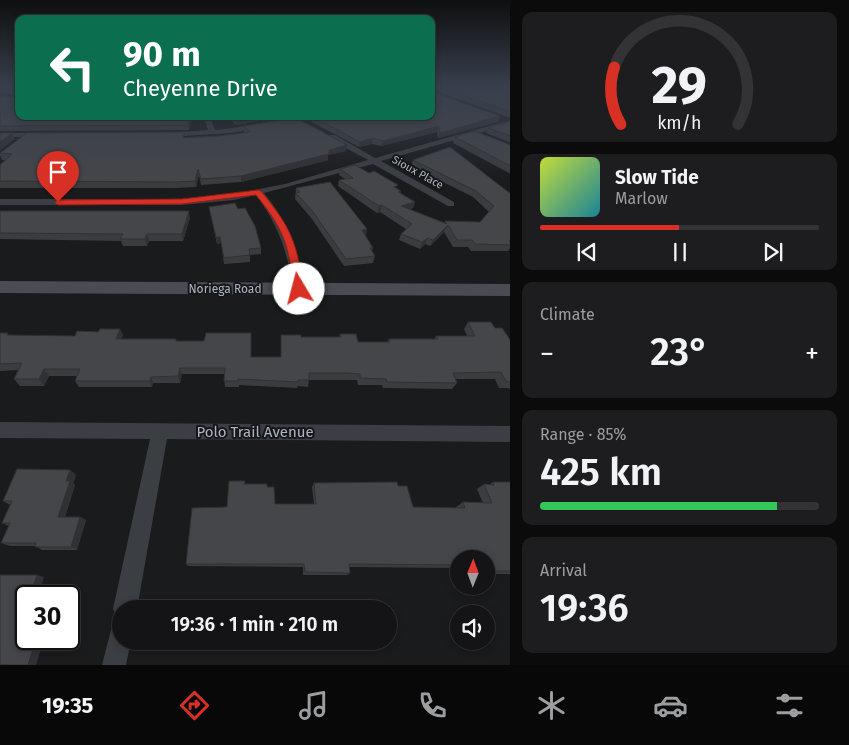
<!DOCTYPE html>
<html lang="en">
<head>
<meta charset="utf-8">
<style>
  :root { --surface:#141416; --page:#1d1d1f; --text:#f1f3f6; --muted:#9d9ea1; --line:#333335; --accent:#d93025 }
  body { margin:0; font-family:"Fira Sans",sans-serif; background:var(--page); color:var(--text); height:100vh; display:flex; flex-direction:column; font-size:19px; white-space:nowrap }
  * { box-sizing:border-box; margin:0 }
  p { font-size:16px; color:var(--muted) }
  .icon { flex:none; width:28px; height:28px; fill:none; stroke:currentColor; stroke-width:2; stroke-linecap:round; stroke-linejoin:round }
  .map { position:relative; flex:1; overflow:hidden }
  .panel { display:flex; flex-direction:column; gap:12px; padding:12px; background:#0b0b0c; width:339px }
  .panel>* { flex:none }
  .hud { position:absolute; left:15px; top:15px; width:420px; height:105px; border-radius:10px; box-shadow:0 2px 8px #0003,0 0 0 1px var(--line); background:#0b6e4f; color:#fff; overflow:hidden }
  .needle { width:32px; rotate:1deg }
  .controls { position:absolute; left:450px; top:550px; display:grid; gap:10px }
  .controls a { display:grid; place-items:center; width:45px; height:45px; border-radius:50%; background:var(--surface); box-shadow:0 2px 8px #0003,0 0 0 1px var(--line); font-size:25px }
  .speed { position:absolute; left:15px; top:585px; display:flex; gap:10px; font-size:25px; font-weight:700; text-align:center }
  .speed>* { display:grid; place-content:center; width:65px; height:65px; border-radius:50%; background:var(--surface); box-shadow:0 2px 8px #0003,0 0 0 1px var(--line); line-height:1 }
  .speed .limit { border:2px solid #111; border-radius:8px; background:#fff; color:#111 }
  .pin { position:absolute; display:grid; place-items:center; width:42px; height:42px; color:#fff; margin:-51px -21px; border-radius:50% 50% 50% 0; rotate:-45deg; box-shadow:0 0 5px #0007 }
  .pin .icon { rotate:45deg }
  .me { position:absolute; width:55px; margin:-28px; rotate:352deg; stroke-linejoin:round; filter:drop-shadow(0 0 4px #0008) }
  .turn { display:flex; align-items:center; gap:18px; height:105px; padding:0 25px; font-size:22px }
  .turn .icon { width:65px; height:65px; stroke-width:2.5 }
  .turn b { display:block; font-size:35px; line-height:42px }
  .big { font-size:38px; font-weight:600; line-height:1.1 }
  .panel .tile { flex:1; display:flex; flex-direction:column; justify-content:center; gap:8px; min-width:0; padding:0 18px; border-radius:10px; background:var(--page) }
  .panel .dial { align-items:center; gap:0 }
  .dial svg { height:130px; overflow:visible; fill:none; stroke:var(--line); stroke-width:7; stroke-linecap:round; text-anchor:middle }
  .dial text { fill:var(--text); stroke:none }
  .song { display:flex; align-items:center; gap:15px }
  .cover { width:60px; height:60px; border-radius:8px; background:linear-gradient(135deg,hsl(70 70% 55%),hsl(190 70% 35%)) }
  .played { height:5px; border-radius:2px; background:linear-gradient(90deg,var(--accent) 50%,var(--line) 50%) }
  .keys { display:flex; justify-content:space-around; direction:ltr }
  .heat { display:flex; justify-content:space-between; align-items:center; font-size:28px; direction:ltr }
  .charge { height:8px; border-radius:4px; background:linear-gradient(90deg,#34c759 85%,var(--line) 0) }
  .trip { position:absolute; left:112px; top:600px; width:285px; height:50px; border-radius:25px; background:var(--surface); box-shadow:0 2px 8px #0003,0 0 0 1px var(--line); font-weight:600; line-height:50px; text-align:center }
  .dock { display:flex; height:80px; justify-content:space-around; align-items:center; background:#080809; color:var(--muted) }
  .dock .icon { width:35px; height:35px }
  .dock .active { color:var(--accent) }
  .dock b { font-size:22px; color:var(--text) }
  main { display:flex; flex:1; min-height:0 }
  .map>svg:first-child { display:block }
</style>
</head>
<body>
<main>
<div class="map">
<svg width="511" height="665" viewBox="0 0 511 665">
  <rect width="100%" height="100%" fill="#1a1b1d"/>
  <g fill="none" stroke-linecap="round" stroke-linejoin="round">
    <path fill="#3b3e43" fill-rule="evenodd" d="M 445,86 L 455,86 L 431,92 L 431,88 Z
      M 204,116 L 210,116 L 215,130 C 248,128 280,116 313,116 L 232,133 L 168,137 L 164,135 L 168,133 L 208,130 Z
      M 511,120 L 511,124 L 381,161 L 454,202 L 454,206 L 448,206 L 373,164 L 264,193 C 288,222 299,252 305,289 L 299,293 L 293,289 C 288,253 278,224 256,195 L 234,200 L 182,205 L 0,205 L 0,199 L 182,199 L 234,194 L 285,184 L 368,160 L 329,139 L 329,135 L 335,135 L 375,158 Z
      M 0,133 L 44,133 L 48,135 L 44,137 L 0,137 Z
      M 0,422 L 511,426 L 511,442 L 167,439 L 137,609 L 121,609 L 121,641 L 131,641 L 126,665 L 102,665 L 113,622 L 120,618 L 117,617 L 113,609 L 150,439 L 0,438 Z"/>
    <path fill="#494d53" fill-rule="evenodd" d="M 0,281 L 511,284 L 511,296 L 0,293 Z"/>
  </g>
  <path fill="#3a3c40" d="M 0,86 L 19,86 L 19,116 L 193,116 L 189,130 L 0,131 L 0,96 L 17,97 L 19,95 L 0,93 Z
    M 511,86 L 511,118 L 438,92 L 439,87 Z
    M 225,116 L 287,116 L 236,125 Z
    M 308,116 L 500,116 L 498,122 L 438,138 L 437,132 L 381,146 L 372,144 L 359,147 L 308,120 Z
    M 511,121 L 511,143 L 486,133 L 488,128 Z
    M 244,126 L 347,145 L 346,151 L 328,155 L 328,160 L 317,163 L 241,182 L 201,185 L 199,175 L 196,187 L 175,188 L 0,188 L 0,165 L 6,160 L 2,160 L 0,155 L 0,153 L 186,137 L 219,136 L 245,133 L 244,132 Z
    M 455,137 L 511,145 L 511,174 L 453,143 Z
    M 413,160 L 511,194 L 511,247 L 508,251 L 471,251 L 468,247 L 453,247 L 444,232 L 430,246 L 425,244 L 420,249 L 399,240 L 401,234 L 406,229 L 380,212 L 377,213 L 338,186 L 339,180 L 345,179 L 339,175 L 340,169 L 397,188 L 401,193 L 415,202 L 413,208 L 409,209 L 445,223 L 445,221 L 480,222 L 489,212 L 473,197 L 411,166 Z
    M 296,188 L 365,236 L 373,248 L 372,251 L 375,256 L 373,263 L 344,266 L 312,219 L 295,199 Z
    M 209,207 L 261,248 L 261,254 L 250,255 L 250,262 L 224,264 L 221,243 L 217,244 Z
    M 0,211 L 190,218 L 183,241 L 149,241 L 147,246 L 123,246 L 121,241 L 0,239 Z
    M 468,322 L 495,328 L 511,341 L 511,390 L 508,388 L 499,388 L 495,379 L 456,379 L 457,383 L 452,389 L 383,388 L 382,385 L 358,385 L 357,380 L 309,380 L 308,387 L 298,386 L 297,388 L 239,385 L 239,387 L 225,387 L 224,374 L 182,374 L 180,383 L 153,383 L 152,387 L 79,387 L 75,381 L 77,376 L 49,376 L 44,386 L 20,386 L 14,379 L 19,370 L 0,371 L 0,333 L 10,336 L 75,336 L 120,329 L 123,335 L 121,339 L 177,341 L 251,357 L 281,357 L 281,335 L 301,337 L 339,337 L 340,334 L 358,342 L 387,342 L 389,339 L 434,339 L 436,336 L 467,336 L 464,329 Z
    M 70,470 L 76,475 L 73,483 L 75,485 L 65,517 L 80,517 L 86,520 L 77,550 L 42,550 L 35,546 L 10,546 L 1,543 L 9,526 L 2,523 L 10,505 L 3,501 Z
    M 493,482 L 511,482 L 511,574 L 486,574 L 486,559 L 459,559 L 459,568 L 349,567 L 350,573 L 347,575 L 303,575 L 303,567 L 188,566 L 186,564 L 244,484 L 267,487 L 275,504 L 314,504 L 312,487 L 314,483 L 398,486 L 413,507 L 457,508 L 456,507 L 463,502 L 483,503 L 477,489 L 484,484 L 490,484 Z"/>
  <path fill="#303134" d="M 191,116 L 193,116 L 189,130 L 188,125 Z
    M 257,116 L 287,116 L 236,125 L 236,120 Z
    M 500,116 L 498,122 L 438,138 L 440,133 Z
    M 439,126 L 437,132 L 381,146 L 383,141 Z
    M 12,133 L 15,139 L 0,151 L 0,142 Z
    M 373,138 L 372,144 L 359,147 L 360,142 Z
    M 347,145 L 346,151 L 328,155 L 328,160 L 241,182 L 241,176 L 329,150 Z
    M 198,169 L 199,175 L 196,187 L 195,181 Z
    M 415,202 L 413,208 L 399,213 L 401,206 Z
    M 382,205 L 380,212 L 377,213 L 379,206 Z
    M 189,211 L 190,218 L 183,241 L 182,234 Z
    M 448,225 L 444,232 L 430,246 L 433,240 Z
    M 367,229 L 366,236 L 362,230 Z
    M 147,234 L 149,241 L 147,246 L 145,239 Z
    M 216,237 L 220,237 L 221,243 L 217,244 Z
    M 428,238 L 425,244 L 420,249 L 422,242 Z
    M 120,329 L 123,335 L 119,346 L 116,339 Z
    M 180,368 L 182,374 L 180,383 L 178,376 Z
    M 44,369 L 49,376 L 44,386 L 39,379 Z
    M 151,377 L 153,383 L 152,387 L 150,381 Z
    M 70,470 L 76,475 L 73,483 L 75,485 L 64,520 L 58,517 L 66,481 Z
    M 80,517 L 86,520 L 77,550 L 71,547 Z
    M 37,575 L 44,577 L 38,596 L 30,596 Z
    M 26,606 L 26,626 L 20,625 Z
    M 36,639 L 44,639 L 36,665 L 28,665 Z"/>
  <path fill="#44464a" stroke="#303134" d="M 0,86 L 19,86 L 19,116 L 191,116 L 188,125 L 0,126 L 0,96 L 17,97 L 19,95 L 18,90 L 0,88 Z
    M 446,86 L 511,86 L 511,112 L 439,87 Z
    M 431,92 L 500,116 L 440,133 L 439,126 L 383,141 L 373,138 L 360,142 L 312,116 L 431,116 Z
    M 232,116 L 257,116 L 236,120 Z
    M 296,118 L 347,145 L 329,150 L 329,154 L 241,176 L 201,179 L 198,169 L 195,181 L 174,182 L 0,181 L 0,165 L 12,154 L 0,153 L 27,133 L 185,132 L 183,138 L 219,136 L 251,132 L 244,126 Z
    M 511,121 L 511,136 L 488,128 Z
    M 474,131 L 511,145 L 511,166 L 455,137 Z
    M 0,133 L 12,133 L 0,142 Z
    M 450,147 L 511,194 L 511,241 L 509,241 L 511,242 L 511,245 L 475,244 L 472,240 L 457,240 L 448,225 L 433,240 L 428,238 L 422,242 L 401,234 L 412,224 L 382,205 L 379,206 L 339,180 L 353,178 L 340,169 L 355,165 L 369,173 L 374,171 L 398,185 L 394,187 L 401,191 L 398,192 L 415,202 L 401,206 L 447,224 L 445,221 L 480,222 L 494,206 L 476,191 L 413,160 Z
    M 330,182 L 367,229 L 362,230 L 373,248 L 370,248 L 375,256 L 346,259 L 313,212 L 296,193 L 300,192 L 296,188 Z
    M 235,203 L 238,209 L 245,208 L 255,226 L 261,248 L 249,249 L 250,255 L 224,258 L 220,237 L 216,237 L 209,207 Z
    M 0,211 L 189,211 L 182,234 L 147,234 L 145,239 L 120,239 L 123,234 L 0,233 Z
    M 468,322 L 491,322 L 495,328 L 502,328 L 511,341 L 511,382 L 506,381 L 501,372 L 453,373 L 457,383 L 387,382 L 386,379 L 360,378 L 360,374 L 348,373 L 309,373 L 309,380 L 298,380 L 298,382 L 238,379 L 238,381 L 224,381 L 225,368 L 180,368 L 178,376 L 151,377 L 150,381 L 75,381 L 80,369 L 44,369 L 39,379 L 14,379 L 22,363 L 0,364 L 0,333 L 8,333 L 7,335 L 75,336 L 77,331 L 98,332 L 100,329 L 120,329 L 116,339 L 176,339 L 176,341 L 204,341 L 206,333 L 251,333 L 251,357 L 281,357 L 281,335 L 301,335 L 301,337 L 341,337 L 340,334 L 356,334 L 358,342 L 390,342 L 389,339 L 438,339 L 436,336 L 475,336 Z
    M 17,469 L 70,470 L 66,481 L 70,481 L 58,517 L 80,517 L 71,547 L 35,547 L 36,543 L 1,543 L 10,523 L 2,523 L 12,501 L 3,501 Z
    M 229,481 L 245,481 L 244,484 L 267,484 L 267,487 L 274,487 L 275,504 L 316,504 L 314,483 L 397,482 L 398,486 L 407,486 L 413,507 L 465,508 L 463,502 L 492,503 L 484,484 L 494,485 L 493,482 L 511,482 L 511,571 L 486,571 L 486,559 L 459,559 L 459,565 L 349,564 L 350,573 L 305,572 L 304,564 L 186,564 L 192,508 L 227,507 Z
    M 0,575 L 37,575 L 30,596 L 26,596 L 26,606 L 20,625 L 26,625 L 26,639 L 36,639 L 28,665 L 0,665 Z"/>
  <linearGradient id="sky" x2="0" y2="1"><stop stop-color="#0e0f10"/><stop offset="0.48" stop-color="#383f4c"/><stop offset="1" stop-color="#383f4c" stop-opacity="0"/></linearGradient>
  <rect width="511" height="179" fill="url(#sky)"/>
  <path fill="#d93025" stroke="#8d1f18" d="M 258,190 L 261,191 C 292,229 296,241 304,289 L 303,292 L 295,292 L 294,289 C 288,244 285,231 256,195 L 182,204 L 58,205 L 54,202 L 58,200 L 182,199 Z"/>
  <g text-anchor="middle" stroke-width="4" stroke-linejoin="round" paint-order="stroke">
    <g font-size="11" fill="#acb5be" stroke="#151618">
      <text transform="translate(418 172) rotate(29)" y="4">Sioux Place</text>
    </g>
    <g font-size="12" fill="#acb5be" stroke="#151618">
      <text x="225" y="293">Noriega Road</text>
    </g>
    <g font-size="15" fill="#acb5be" stroke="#151618">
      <text x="255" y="437">Polo Trail Avenue</text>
    </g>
  </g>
</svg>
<div class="controls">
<a><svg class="needle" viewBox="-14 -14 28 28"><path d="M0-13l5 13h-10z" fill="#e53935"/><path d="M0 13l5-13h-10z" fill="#9d9ea1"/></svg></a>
<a><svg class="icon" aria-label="sound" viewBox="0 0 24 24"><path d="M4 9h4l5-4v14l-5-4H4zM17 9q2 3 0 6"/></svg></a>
</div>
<div class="speed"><div class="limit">30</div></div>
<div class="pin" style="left:58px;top:202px;background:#d93025"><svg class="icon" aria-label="arrive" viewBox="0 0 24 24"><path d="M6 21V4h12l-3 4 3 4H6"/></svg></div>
<svg class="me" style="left:299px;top:289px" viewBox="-20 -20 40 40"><circle r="19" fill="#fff"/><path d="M0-13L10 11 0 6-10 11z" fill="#d93025"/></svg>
<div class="trip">19:36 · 1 min · 210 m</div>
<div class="hud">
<div class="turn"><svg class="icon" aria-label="left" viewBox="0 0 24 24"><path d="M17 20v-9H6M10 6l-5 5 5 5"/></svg><div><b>90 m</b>Cheyenne Drive</div></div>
</div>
</div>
<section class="panel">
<div class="tile dial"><svg viewBox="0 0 100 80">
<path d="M14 69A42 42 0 1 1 86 69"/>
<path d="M14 69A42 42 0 0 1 10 34" stroke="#d93025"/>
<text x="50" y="56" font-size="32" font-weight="700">29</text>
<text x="50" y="72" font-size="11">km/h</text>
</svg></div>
<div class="tile">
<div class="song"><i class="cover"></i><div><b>Slow Tide</b><p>Marlow</p></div></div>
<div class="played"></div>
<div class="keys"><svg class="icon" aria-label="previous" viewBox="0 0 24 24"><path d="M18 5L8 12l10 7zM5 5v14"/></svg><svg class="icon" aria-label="pause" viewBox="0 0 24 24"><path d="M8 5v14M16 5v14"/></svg><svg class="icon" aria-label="next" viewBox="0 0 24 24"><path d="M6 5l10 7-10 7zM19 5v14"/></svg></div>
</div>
<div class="tile"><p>Climate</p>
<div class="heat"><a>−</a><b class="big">23°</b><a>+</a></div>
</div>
<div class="tile"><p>Range · 85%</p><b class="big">425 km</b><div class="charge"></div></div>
<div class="tile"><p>Arrival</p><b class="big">19:36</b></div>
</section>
</main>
<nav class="dock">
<b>19:35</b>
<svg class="icon active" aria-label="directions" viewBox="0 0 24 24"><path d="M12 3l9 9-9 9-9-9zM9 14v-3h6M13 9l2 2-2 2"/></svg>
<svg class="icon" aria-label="music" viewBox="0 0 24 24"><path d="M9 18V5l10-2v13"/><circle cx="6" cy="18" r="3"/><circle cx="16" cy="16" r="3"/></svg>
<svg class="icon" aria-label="phone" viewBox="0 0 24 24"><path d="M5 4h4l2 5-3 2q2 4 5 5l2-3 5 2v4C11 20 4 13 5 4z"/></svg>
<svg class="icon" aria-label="climate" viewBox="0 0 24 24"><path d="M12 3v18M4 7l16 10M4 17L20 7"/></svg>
<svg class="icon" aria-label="car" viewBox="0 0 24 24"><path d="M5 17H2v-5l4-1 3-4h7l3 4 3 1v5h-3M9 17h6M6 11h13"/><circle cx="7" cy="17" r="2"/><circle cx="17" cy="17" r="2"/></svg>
<svg class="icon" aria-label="filters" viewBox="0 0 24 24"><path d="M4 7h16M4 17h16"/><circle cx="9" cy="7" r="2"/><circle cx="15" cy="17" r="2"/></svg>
</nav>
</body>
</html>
